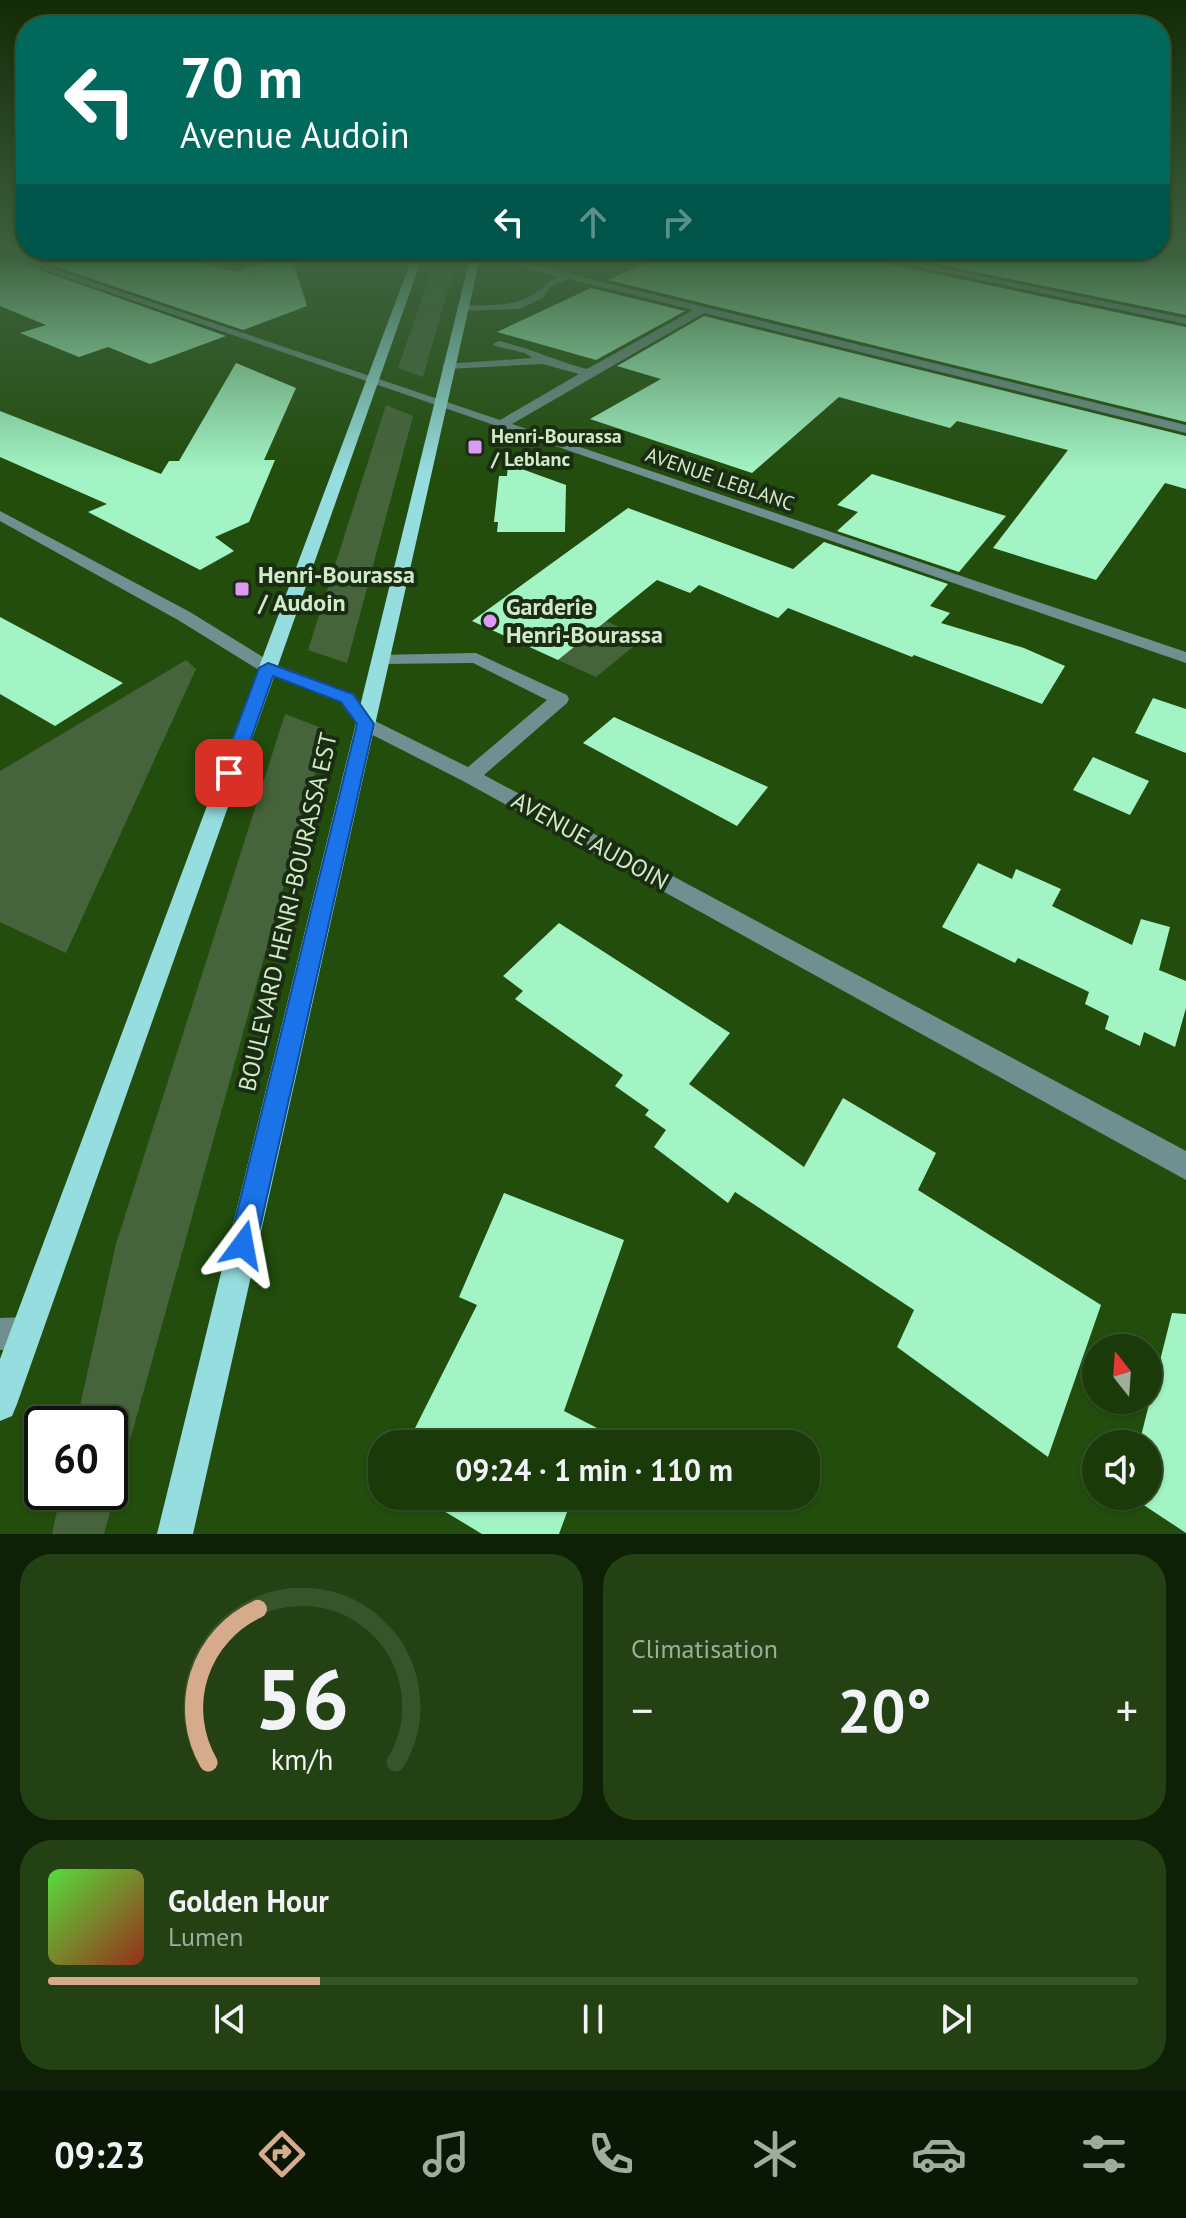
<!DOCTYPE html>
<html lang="fr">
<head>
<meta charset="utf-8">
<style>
  :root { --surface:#1a3a0a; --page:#234113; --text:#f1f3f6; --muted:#9fad9c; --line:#38542b; --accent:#d6ab8b }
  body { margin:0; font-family:"PT Sans",sans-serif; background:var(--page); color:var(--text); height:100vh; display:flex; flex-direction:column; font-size:30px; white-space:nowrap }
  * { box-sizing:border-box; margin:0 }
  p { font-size:26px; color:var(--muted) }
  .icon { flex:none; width:44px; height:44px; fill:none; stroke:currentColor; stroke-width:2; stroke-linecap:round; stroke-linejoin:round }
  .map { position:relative; height:1534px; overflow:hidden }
  .panel { display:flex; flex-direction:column; gap:20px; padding:20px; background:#0e2006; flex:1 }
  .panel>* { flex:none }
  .hud { position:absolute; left:16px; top:16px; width:1154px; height:244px; border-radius:32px; box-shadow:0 2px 6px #0004,0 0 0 2px var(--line); background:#00695c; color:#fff; overflow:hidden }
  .needle { width:52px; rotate:343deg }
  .fabs { position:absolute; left:1082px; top:1334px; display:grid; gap:16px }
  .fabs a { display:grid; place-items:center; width:80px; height:80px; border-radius:50%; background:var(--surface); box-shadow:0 2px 6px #0004,0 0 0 2px var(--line); font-size:40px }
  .speed { position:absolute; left:24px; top:1406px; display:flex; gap:16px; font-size:40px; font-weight:700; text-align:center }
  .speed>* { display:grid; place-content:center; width:104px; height:104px; border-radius:50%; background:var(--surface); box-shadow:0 2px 6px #0004,0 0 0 2px var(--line); line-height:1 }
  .speed .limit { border:4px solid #111; border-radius:12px; background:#fff; color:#111 }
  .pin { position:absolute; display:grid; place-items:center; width:68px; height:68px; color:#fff; margin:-34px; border-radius:16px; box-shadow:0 4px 12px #0006 }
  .me { position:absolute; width:88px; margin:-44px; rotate:13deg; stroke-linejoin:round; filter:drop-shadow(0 0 6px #0008) }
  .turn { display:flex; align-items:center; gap:28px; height:168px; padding:0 32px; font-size:36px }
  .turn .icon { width:104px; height:104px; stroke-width:2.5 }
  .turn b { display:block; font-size:56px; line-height:68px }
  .lanes { display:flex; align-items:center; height:76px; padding:0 32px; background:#0003; justify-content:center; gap:40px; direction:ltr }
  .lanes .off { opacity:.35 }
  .big { font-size:60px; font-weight:700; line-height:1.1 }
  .panel .card { flex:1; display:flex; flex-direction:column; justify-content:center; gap:12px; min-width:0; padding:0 28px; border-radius:32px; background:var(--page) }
  .panel .dial { align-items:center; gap:0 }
  .dial svg { height:208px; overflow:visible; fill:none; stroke:var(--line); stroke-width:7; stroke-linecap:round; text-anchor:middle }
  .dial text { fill:var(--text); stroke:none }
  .song { display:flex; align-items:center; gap:24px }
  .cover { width:96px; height:96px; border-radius:12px; background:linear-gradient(135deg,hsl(110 70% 55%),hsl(10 70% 35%)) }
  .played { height:8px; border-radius:4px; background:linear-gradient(90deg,var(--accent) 25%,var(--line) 25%) }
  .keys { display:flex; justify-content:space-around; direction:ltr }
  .heat { display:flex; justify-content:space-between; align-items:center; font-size:44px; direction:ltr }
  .panel .tiles { flex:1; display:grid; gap:20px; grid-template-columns:1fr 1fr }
  .card:last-child { grid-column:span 2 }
  .trip { position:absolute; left:368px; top:1430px; width:452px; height:80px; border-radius:32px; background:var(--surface); box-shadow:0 2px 6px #0004,0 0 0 2px var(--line); font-weight:700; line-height:80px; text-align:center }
  .dock { display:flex; height:128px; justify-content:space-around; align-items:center; background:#0a1704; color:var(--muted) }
  .dock .icon { width:56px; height:56px }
  .dock .current { color:var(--accent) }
  .dock b { font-size:36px; color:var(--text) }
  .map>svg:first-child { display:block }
</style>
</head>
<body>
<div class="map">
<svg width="1186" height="1534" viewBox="0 0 1186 1534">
  <rect width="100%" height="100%" fill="#224d0d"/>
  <path fill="#46643b" d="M 436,258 L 457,258 L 423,377 L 398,368 Z
    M 386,405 L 413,416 L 347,663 L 308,650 Z
    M 606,621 L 644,638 L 596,677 L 558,660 Z
    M 186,660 L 196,669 L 66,953 L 0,922 L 0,771 Z
    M 285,714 L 327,730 L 104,1534 L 52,1534 L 61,1492 L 110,1492 L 110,1424 L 76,1424 L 116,1244 Z"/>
  <path fill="#a3f4c4" d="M 0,258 L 6,258 L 226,336 L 150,364 L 108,347 L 79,357 L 20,333 L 46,325 L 0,306 Z
    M 30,258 L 186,258 L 235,272 L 279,258 L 292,258 L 307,306 L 243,330 Z
    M 656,258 L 873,258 L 875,261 L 1186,327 L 1186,422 L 608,280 Z
    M 907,258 L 1186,258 L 1186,315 Z
    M 591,288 L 685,311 L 596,360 L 497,332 Z
    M 704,316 L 1186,436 L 1186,489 L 1165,483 L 1096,580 L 993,548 L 1068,450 L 957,421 L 950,428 L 839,397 L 752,473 L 590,419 L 661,379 L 617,366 Z
    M 236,363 L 296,388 L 264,460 L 275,460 L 249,522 L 215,537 L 234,551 L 200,570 L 88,512 L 107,504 L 0,457 L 0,411 L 161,474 L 169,461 L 179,461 Z
    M 508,464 L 566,485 L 565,532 L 497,532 L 498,522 L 494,522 L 499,476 L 507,476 Z
    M 872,474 L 1006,516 L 959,572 L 837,531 L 858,512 L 837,505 Z
    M 628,508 L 793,569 L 824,542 L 948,584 L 930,606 L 950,613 L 941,623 L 1024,648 L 1065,666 L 1042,704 L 914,655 L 912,657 L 788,608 L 778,618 L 699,585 L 690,593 L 657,580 L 558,660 L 472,621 Z
    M 0,617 L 123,683 L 55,726 L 0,694 Z
    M 1153,698 L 1186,709 L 1186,753 L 1135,733 Z
    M 614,717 L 768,787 L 737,826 L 583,743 Z
    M 1093,757 L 1149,781 L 1130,815 L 1073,790 Z
    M 978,863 L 1012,879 L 1016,869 L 1061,889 L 1052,906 L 1132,945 L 1141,919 L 1170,927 L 1159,970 L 1186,981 L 1186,1008 L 1175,1047 L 1144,1032 L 1140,1046 L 1105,1029 L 1109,1016 L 1085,1004 L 1089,992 L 1018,958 L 1015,963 L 942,927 Z
    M 559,923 L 730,1033 L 689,1084 L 804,1167 L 843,1098 L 936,1153 L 918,1190 L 1101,1305 L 1048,1457 L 897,1347 L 914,1310 L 735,1192 L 728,1203 L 654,1147 L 666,1130 L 645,1115 L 649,1110 L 615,1086 L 623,1075 L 515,999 L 523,991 L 503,976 Z
    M 504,1193 L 624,1240 L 564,1411 L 599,1429 L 593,1444 L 407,1444 L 477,1305 L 459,1297 Z
    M 1172,1313 L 1186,1314 L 1186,1533 L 1130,1496 L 1148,1496 L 1148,1444 L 1139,1444 Z
    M 419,1496 L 573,1496 L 559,1534 L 482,1534 Z"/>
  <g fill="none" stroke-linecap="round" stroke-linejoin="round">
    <path fill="#6e9090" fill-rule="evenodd" d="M 9,258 L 22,258 L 500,420 L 579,374 L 543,364 L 448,369 L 442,366 L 444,364 L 532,358 L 525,353 L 495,346 L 493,344 L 499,341 C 530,348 556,361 587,369 L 693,310 L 569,279 L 550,287 L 543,298 L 519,309 L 457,311 L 457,307 L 461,306 C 484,305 512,308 532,295 C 542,289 546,282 558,277 L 491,258 L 505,258 L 1186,425 L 1186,433 L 704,313 L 512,424 L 1186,652 L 1186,663 Z
      M 876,258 L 893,258 L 1186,318 L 1186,324 Z
      M 0,511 L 190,612 L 274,664 L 354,694 L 373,720 L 468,767 L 547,700 L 473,663 L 382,664 L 376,663 L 373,659 L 376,655 L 476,653 L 567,695 L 569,699 L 567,703 L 484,775 L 1186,1151 L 1186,1180 L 463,781 L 359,728 L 340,702 L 262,672 L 178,620 L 0,521 Z
      M 26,1317 L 37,1322 L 42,1333 L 37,1344 L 26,1349 L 0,1350 L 0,1318 Z"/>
    <path fill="#96dddf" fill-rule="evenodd" d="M 412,258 L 422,258 L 17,1404 L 12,1416 L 0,1421 L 0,1359 Z
      M 470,258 L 480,258 L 193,1534 L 157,1534 Z"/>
  </g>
  <linearGradient id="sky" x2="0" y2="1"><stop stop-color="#132a07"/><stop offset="0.55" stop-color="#3e6240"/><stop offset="1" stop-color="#3e6240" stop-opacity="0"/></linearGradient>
  <rect width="1186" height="472" fill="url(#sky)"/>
  <path fill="#1a73e8" stroke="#114b97" stroke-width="2" d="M 268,663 L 353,694 L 374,724 L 256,1245 L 252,1254 L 243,1258 L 233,1254 L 229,1245 L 357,724 L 341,702 L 273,676 L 239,773 L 229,780 L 223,778 L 220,773 L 259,668 Z"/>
  <g fill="#dd99f3" stroke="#1a2d13" stroke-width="3">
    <rect x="467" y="439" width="16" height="16" rx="4"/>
    <rect x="234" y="581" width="16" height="16" rx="4"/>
    <circle cx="490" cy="621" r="8"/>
  </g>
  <g text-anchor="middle" stroke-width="8" stroke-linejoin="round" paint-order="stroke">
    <g font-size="20" font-weight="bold" fill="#d1eac8" stroke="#1a2d13" text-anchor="start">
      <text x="491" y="443">Henri-Bourassa<tspan x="491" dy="23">/ Leblanc</tspan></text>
    </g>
    <g font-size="20" fill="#d1eac8" stroke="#1a2d13">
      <text transform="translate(720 479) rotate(19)" y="7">AVENUE LEBLANC</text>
    </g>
    <g font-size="24" font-weight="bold" fill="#d1eac8" stroke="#1a2d13" text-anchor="start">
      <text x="258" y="583">Henri-Bourassa<tspan x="258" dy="28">/ Audoin</tspan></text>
      <text x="506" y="615">Garderie<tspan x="506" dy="28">Henri-Bourassa</tspan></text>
    </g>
    <g font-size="24" fill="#d1eac8" stroke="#1a2d13">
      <text transform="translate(590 841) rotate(29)" y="8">AVENUE AUDOIN</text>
      <text transform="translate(288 912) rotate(-77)" y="8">BOULEVARD HENRI-BOURASSA EST</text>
    </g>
  </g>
</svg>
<div class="fabs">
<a><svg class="needle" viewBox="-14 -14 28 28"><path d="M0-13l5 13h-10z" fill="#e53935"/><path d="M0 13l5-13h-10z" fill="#9fad9c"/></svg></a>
<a><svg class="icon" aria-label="sound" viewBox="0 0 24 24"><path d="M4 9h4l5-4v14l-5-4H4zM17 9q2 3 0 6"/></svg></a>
</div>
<div class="speed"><div class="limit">60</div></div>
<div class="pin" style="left:229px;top:773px;background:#d93025"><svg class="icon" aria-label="arrive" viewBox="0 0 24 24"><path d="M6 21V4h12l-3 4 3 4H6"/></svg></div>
<svg class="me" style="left:243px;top:1245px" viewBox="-20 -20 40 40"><path d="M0-17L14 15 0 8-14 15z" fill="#1a73e8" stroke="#fff" stroke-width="4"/></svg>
<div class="trip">09:24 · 1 min · 110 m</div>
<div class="hud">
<div class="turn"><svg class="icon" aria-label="left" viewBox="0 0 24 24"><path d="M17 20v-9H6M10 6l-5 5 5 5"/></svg><div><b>70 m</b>Avenue Audoin</div></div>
<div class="lanes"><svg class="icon" aria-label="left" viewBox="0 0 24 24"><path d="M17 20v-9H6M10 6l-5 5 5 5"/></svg><svg class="icon off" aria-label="ahead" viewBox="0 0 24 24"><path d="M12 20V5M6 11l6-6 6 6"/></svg><svg class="icon off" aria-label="right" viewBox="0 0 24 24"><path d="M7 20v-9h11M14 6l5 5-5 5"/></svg></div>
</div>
</div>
<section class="panel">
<div class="tiles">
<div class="card dial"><svg viewBox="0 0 100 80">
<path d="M14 69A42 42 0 1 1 86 69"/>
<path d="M14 69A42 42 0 0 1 33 10" stroke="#d6ab8b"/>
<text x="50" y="56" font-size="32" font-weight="700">56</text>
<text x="50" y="72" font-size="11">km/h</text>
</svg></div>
<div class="card"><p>Climatisation</p>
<div class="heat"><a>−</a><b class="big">20°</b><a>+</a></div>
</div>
<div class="card">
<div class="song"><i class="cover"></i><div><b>Golden Hour</b><p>Lumen</p></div></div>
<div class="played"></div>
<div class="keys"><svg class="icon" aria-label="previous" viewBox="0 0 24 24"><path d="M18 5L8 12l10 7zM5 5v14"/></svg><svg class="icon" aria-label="pause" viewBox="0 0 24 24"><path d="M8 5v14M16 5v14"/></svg><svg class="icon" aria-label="next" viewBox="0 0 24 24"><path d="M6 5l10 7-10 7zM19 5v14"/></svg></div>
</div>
</div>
</section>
<nav class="dock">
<b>09:23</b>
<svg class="icon current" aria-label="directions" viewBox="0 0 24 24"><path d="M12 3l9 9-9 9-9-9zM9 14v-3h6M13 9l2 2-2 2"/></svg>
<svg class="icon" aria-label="music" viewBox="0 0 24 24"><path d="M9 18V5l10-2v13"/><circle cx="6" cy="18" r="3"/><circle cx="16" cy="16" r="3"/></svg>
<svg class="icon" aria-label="phone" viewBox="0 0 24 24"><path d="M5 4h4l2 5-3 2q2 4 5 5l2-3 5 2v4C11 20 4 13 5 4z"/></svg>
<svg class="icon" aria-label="climate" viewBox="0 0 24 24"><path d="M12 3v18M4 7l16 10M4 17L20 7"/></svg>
<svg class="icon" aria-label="car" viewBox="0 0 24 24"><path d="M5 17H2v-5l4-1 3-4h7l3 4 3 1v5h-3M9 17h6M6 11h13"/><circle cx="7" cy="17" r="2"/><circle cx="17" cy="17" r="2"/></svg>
<svg class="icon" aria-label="filters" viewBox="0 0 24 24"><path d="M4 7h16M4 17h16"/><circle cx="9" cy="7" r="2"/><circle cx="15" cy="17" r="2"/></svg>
</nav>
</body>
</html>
